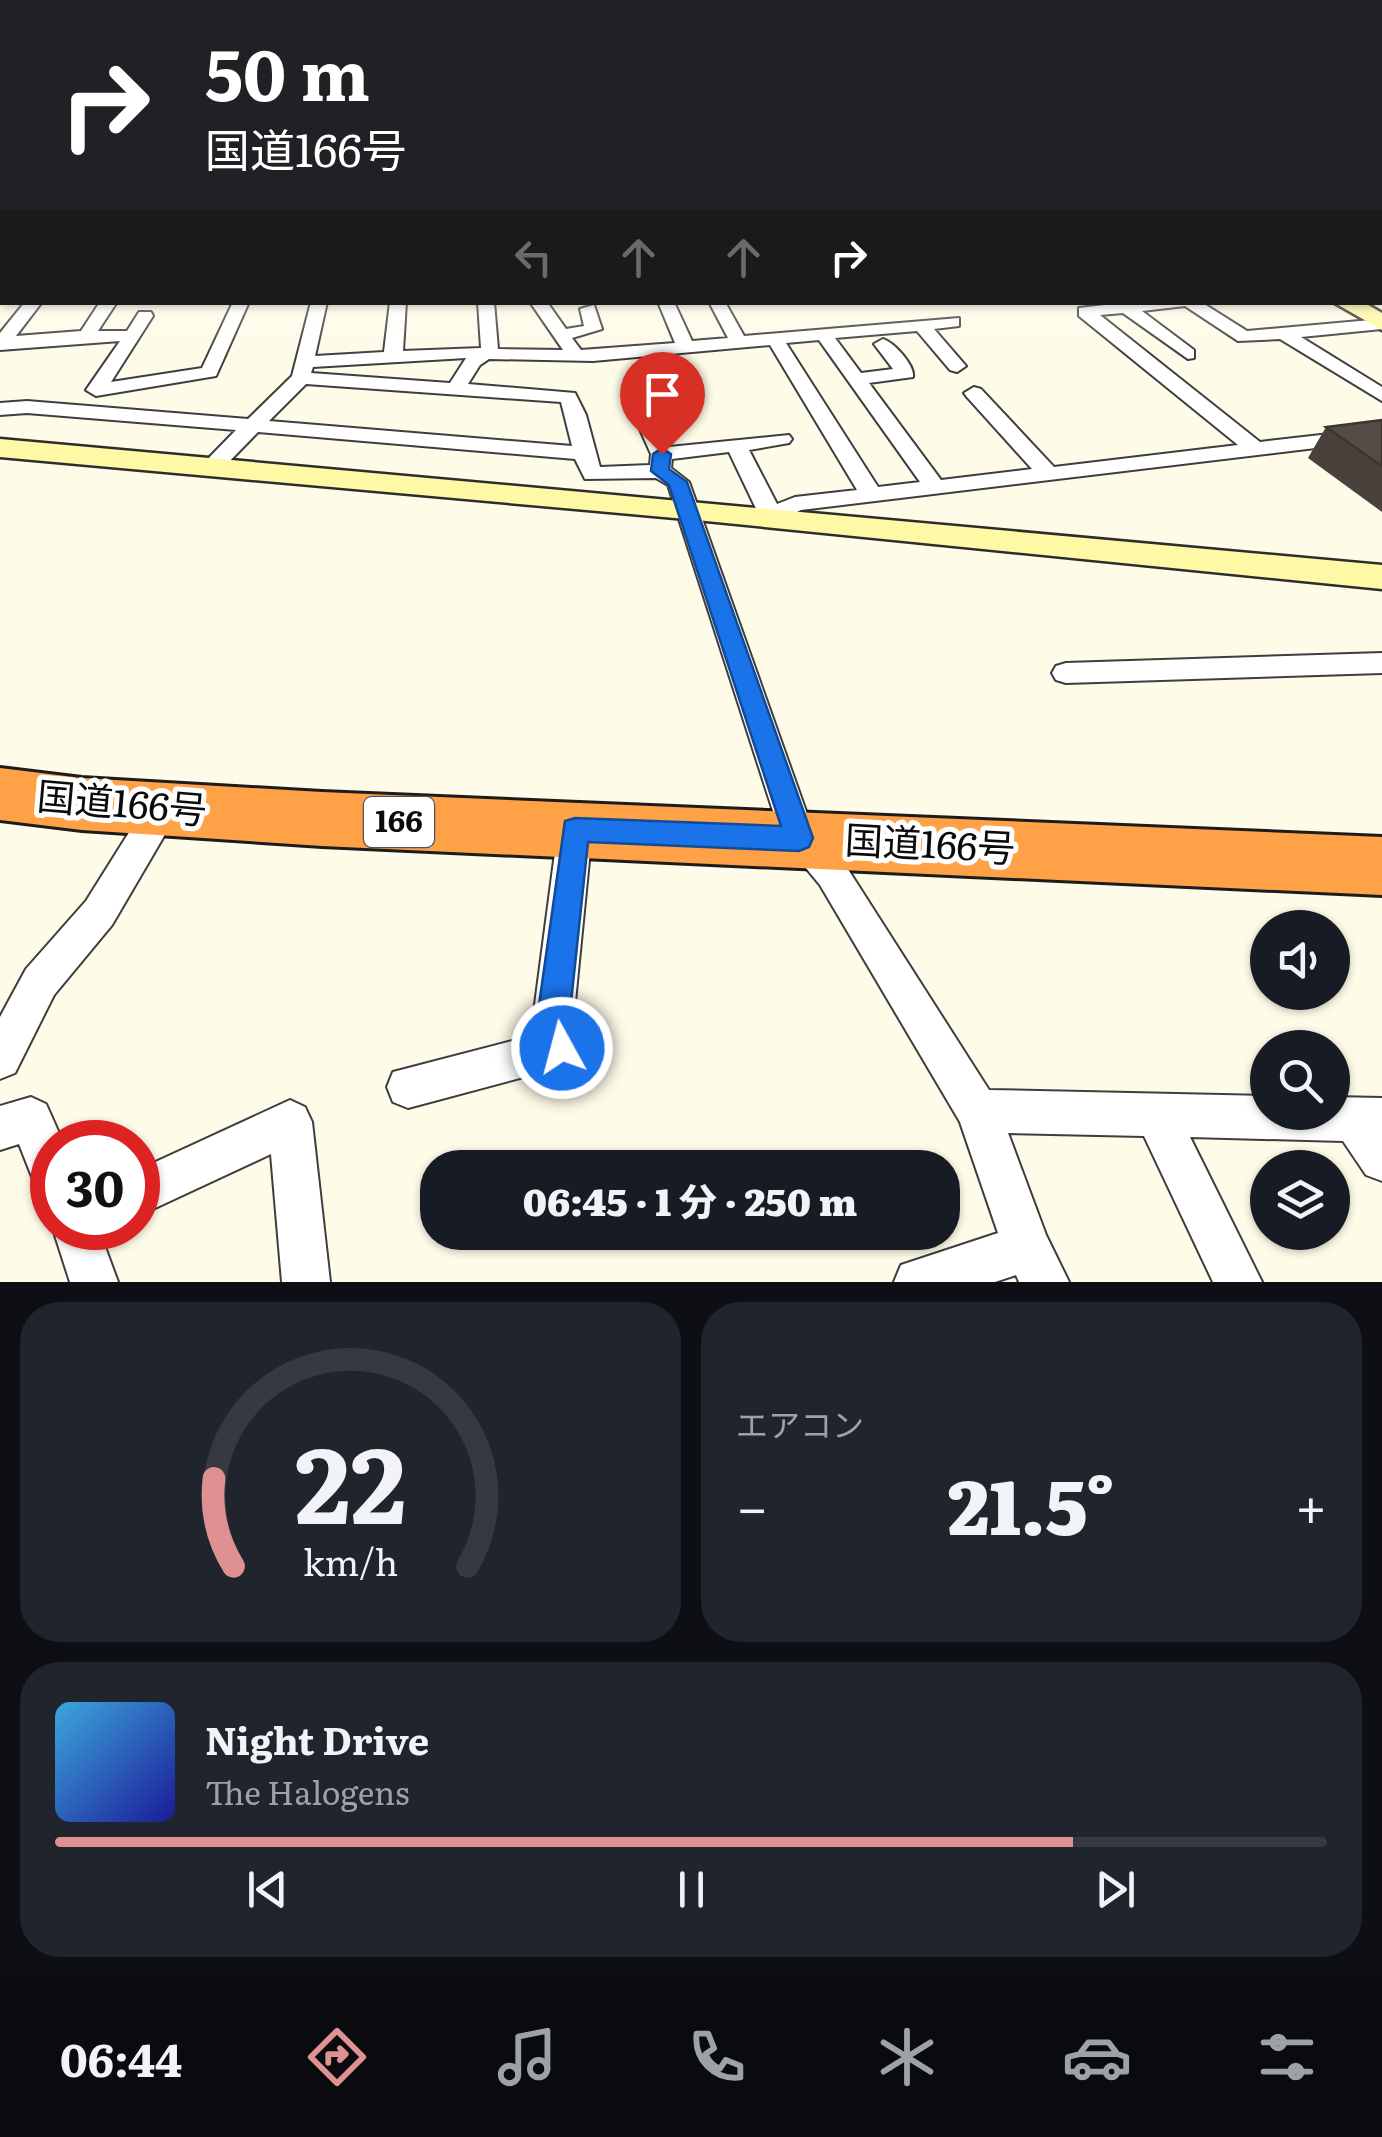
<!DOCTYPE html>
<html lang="ja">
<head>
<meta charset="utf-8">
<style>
  :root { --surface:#171b24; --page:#20242c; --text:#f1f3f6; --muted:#9ea1a6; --line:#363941; --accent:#df9093 }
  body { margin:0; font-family:Literata,"Noto Sans JP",serif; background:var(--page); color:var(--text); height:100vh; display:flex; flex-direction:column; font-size:38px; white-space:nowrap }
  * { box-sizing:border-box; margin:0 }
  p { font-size:32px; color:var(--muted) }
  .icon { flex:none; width:55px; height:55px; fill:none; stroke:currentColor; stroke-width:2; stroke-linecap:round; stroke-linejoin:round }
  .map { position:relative; height:1282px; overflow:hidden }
  .details { display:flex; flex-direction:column; gap:20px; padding:20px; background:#0d0f14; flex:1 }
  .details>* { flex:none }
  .hud { position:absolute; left:0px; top:0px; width:1382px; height:305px; box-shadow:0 2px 8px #0004; background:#202124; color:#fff; overflow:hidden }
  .buttons { position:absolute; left:1250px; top:910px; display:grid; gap:20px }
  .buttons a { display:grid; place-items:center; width:100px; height:100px; border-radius:50%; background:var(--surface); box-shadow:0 2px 8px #0004; font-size:50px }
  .speed { position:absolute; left:30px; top:1120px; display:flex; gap:20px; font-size:50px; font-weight:700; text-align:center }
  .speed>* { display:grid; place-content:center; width:130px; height:130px; border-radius:50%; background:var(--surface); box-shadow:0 2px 8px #0004; line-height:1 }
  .speed .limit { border:15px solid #d22; background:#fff; color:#111 }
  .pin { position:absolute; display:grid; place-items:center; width:85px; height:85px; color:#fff; margin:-102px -42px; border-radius:50% 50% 50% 0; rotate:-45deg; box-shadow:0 0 10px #0007 }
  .pin .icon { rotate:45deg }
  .me { position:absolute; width:110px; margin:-55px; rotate:353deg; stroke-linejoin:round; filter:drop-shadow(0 0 8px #0008) }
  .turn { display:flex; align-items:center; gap:35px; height:210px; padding:0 40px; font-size:45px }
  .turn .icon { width:130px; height:130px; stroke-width:2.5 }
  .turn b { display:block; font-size:70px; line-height:85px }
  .lanes { display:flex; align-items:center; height:95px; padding:0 40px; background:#0003; justify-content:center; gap:50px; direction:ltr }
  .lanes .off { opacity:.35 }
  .big { font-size:75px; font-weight:800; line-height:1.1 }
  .details .widget { flex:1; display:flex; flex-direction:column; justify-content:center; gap:15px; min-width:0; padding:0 35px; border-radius:40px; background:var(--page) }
  .details .dial { align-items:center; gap:0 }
  .dial svg { height:260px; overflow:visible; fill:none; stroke:var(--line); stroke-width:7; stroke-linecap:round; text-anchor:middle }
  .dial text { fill:var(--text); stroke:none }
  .song { display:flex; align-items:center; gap:30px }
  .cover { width:120px; height:120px; border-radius:15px; background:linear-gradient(135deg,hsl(200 70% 55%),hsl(240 70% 35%)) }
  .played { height:10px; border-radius:5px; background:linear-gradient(90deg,var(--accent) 80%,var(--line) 80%) }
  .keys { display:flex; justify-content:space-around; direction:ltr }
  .heat { display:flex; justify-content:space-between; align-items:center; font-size:55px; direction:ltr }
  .details .tiles { flex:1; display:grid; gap:20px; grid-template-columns:1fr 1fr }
  .widget:last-child { grid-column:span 2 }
  .trip { position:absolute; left:420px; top:1150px; width:540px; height:100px; border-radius:40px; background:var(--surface); box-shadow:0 2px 8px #0004; font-weight:800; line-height:100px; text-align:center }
  .tabs { display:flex; height:160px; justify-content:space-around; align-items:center; background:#090b0e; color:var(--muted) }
  .tabs .icon { width:70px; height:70px }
  .tabs .active { color:var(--accent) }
  .tabs b { font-size:45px; color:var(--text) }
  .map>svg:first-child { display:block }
</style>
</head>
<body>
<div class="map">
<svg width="1382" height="1282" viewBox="0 0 1382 1282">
  <rect width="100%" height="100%" fill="#fffbe9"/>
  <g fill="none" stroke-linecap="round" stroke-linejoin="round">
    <defs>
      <path id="street" d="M 1380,177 L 1382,177 L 1382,184 L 1380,183 Z
        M 1380,204 L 1382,204 L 1382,212 L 1380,212 Z
        M 0,210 L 2,210 L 2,218 L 0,218 Z
        M 1380,274 L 1382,275 L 1382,285 L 1380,284 Z
        M 0,286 L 2,286 L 2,296 L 0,296 Z
        M 25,302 L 42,302 L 16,336 L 81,331 L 100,302 L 117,302 L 98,331 L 127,331 L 139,312 L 151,312 L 153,316 L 111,382 L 202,368 L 233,302 L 249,302 L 216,376 L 96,396 L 86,390 L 120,341 L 0,350 L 0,333 Z
        M 311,302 L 327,302 L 315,356 L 384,352 L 390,302 L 406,302 L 403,351 L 481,348 L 478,302 L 494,302 L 498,349 L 563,350 L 530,302 L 547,302 L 566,329 L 584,326 L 580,309 L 594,305 L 602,329 L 572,338 L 581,350 L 675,343 L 658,302 L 674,302 L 692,341 L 728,338 L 709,302 L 725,302 L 744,336 L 959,318 L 959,326 L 934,329 L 966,366 L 957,372 L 950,370 L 917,331 L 835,338 L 861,373 L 893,369 L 874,344 L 883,339 C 895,343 915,366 913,377 L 869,383 L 941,480 L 1032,469 L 967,397 L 964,393 L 974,387 L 981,389 L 1054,467 L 1238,445 L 1079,316 L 1079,308 L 1130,302 L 1201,302 L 1247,331 L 1382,319 L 1382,329 L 1301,337 L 1382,387 L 1382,401 L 1280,339 L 1238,341 L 1185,306 L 1142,311 L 1194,350 L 1194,358 L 1188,359 L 1123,313 L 1100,315 L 1260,442 L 1382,428 L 1382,440 L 801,510 L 772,524 L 760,517 L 729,452 L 672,459 L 671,468 L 689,482 L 813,831 L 844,863 L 989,1090 L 1268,1096 L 1268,1112 L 1332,1112 L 1332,1097 L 1382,1098 L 1382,1181 L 1366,1175 L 1343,1141 L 1190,1137 L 1262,1282 L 1213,1282 L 1144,1136 L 1008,1133 L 1046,1235 L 1069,1282 L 1019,1282 L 1016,1275 L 995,1282 L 894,1282 L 901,1265 L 998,1233 L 960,1122 L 820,885 L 782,839 L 668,485 L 656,478 L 585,479 L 575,459 L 258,432 L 220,471 L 212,473 L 201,466 L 236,430 L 27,413 L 0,415 L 0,403 L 27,401 L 248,419 L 292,376 ZM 819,340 L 920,482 L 878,487 L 786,343 ZM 770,345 L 857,490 L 795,497 L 777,504 L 749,450 L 789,443 L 792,439 L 789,435 L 669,447 L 655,421 L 648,419 L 638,425 L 651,454 L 650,465 L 600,467 L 586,415 L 575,393 L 468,384 L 480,365 L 489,359 L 593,361 ZM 466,358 L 450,383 L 311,373 L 313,367 ZM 306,384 L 561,402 L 572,446 L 269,421 Z
        M 1382,653 L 1382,673 L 1066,683 L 1056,680 L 1052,673 L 1056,666 L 1066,663 Z
        M 162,795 L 174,799 L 179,809 L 174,819 L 112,925 L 54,995 L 15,1073 L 0,1079 L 0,1017 L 26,969 L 86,901 L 150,799 Z
        M 575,816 L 587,820 L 592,830 L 574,1012 L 582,1049 L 576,1063 L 408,1108 L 393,1102 L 387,1087 L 393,1072 L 539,1034 L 534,1012 L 558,830 L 563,820 Z
        M 31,1097 L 46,1104 L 63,1142 L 52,1142 L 52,1194 L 36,1187 L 19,1144 L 0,1150 L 0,1106 Z
        M 290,1100 L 305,1107 L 312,1122 L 330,1282 L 282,1282 L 271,1154 L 138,1216 L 138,1170 Z
        M 52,1226 L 98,1228 L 118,1282 L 70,1282 Z"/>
      <path id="secondary" d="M 1380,185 L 1382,185 L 1382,195 L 1380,195 Z
        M 1333,302 L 1363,302 L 1382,313 L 1382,330 Z
        M 0,439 L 1382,565 L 1382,589 L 686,519 L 0,457 Z"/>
      <path id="highway" d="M 0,768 L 82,778 L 322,792 L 1382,837 L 1382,895 L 322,846 L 82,830 L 0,820 Z"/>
    </defs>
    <use href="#street" stroke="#3e3e3e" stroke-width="4"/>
    <use href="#secondary" stroke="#2d2d2d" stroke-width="5"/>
    <use href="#highway" stroke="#1c1c1c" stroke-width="6"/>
    <use href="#street" fill="#fff" fill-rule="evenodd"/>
    <use href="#secondary" fill="#fff8a4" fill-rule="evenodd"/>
    <use href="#highway" fill="#ffa147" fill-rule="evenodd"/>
  </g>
  <path fill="#49413c" d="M 0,214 L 2,219 L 2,269 L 0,264 Z
    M 1382,420 L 1382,512 L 1308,458 L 1326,427 Z"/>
  <path fill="#3c3531" d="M 0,214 L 2,219 L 2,246 L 0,247 Z"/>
  <path fill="#554c46" stroke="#3c3531" stroke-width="2.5" d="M 1382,420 L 1382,466 L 1326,427 Z"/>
  <linearGradient id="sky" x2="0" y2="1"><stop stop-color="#8ec3f0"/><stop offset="0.5" stop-color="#fffdf5"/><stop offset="1" stop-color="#fffdf5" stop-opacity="0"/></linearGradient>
  <rect width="1382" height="356" fill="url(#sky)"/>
  <path fill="#1a73e8" stroke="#114b97" stroke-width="2.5" d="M 662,448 L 671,454 L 669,469 L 687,482 L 813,838 L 809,847 L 799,851 L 588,842 L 570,1012 L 578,1048 L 573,1060 L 562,1065 L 550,1060 L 538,1012 L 565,821 L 575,818 L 781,826 L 669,485 L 651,471 L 653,454 Z"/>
  <g text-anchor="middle" stroke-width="10" stroke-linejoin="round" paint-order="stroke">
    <rect fill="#fff" stroke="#545454" stroke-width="2.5" x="364" y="797" width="70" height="50" rx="8"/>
    <g font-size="30" font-weight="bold" fill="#0b0b0b">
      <text x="399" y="832">166</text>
    </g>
    <g font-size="38" fill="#0b0b0b" stroke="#fff">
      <text transform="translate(122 804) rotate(5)" y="13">国道166号</text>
      <text transform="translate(930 845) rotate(3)" y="13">国道166号</text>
    </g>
  </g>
</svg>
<div class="buttons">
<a><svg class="icon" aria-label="sound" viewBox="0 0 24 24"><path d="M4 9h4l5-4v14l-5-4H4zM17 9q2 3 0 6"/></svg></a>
<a><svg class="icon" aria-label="search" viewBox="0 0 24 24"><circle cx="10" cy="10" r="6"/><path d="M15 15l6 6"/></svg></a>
<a><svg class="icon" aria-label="layers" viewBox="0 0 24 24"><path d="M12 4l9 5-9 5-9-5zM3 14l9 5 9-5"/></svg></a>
</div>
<div class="speed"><div class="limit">30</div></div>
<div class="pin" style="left:662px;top:454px;background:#d93025"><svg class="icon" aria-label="arrive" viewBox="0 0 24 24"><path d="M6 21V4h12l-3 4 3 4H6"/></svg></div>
<svg class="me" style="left:562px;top:1048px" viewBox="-20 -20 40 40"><circle r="17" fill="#1a73e8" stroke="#fff" stroke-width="3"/><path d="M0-11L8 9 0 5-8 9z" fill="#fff"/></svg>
<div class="trip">06:45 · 1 分 · 250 m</div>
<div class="hud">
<div class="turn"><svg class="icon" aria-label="right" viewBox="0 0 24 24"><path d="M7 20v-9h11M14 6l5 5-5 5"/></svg><div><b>50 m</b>国道166号</div></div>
<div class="lanes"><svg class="icon off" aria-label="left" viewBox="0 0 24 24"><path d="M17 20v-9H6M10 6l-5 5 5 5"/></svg><svg class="icon off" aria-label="ahead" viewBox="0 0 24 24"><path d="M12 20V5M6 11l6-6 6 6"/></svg><svg class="icon off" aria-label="ahead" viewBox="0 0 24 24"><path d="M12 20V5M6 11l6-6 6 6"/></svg><svg class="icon" aria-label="right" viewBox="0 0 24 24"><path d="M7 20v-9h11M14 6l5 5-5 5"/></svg></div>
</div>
</div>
<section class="details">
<div class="tiles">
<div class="widget dial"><svg viewBox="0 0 100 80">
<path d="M14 69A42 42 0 1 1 86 69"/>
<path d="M14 69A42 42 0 0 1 8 42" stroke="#df9093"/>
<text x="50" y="56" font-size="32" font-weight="700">22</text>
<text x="50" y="72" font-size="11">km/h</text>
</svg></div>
<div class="widget"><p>エアコン</p>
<div class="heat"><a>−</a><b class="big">21.5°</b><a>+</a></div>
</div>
<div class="widget">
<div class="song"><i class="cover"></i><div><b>Night Drive</b><p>The Halogens</p></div></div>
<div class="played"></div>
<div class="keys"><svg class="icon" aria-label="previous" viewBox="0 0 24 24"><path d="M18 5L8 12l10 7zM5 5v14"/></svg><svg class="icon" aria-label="pause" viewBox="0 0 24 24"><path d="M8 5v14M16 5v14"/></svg><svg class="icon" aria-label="next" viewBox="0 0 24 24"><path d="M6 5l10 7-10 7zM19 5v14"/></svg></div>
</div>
</div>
</section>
<nav class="tabs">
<b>06:44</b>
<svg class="icon active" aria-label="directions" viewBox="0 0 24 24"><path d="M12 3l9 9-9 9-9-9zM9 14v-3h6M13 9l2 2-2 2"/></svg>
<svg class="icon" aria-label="music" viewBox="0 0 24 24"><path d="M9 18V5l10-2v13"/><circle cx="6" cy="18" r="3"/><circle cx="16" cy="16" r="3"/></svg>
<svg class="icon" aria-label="phone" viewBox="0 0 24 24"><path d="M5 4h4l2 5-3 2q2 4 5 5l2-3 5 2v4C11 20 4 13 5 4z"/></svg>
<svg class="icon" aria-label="climate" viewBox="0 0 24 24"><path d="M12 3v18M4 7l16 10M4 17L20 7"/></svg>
<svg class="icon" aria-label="car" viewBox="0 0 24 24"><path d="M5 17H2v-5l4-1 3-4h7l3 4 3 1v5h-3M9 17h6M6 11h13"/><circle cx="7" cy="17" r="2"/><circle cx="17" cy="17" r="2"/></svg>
<svg class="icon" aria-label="filters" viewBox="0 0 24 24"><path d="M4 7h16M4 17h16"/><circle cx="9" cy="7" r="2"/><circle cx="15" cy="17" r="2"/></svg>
</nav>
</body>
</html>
